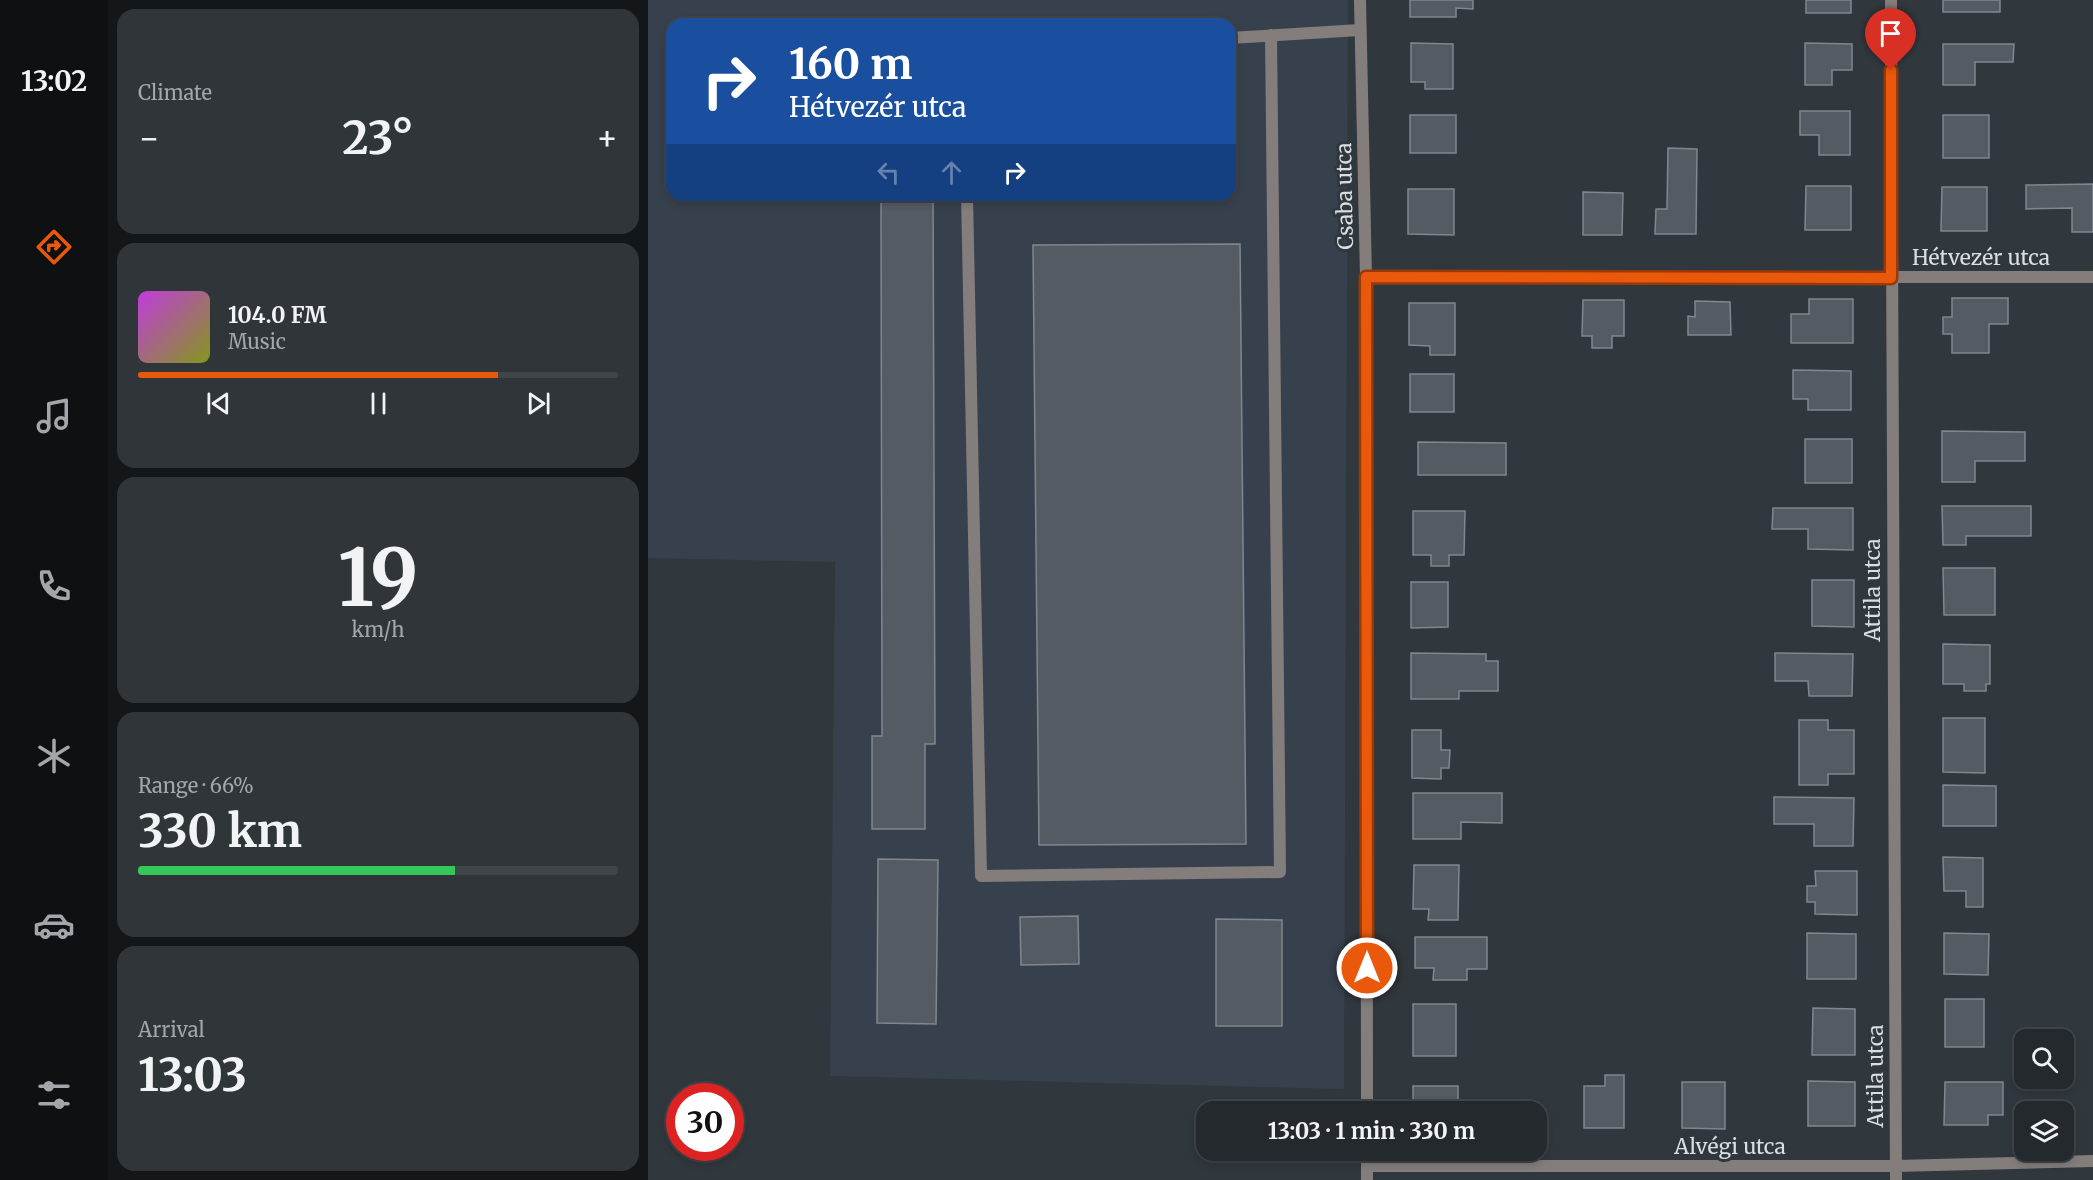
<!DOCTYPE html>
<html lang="en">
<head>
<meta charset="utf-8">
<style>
  :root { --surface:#24292e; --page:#30353a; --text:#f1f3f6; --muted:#a3a6aa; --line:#41454a; --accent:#ea580c }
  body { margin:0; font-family:Merriweather,serif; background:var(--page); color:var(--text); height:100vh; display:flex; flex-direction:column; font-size:22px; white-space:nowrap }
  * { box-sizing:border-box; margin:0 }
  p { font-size:20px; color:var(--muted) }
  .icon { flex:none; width:33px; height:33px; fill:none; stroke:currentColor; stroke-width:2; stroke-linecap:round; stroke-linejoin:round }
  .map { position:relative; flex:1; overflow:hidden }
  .sheet { display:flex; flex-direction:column; gap:9px; padding:9px; background:#141719; width:540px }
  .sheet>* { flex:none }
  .top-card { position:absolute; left:18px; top:18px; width:570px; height:183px; border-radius:18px; box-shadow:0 3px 9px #0003,0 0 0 2px var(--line); background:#1a4fa0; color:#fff; overflow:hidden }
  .buttons { position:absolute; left:1366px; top:1029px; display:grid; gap:12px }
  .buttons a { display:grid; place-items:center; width:60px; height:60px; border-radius:12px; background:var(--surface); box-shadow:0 3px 9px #0003,0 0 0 2px var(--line); font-size:30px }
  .speed { position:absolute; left:18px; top:1083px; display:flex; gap:12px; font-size:30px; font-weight:700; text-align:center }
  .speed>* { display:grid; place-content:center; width:78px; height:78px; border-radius:50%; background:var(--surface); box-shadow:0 3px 9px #0003,0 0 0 2px var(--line); line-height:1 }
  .speed .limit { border:9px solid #d22; background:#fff; color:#111 }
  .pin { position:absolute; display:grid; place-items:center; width:51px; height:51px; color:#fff; margin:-62px -26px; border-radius:50% 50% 50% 0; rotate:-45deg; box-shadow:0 0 6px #0007 }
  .pin .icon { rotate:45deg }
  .me { position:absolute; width:66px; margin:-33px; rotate:0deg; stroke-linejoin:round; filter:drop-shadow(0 0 4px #0008) }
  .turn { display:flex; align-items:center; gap:21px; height:126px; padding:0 24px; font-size:27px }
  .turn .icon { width:78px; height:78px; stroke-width:2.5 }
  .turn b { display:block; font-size:42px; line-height:51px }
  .lanes { display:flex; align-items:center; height:57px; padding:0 24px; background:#0003; justify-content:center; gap:30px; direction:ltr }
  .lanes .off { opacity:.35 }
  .big { font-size:45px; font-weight:700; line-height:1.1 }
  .sheet .widget { flex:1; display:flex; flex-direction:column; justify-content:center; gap:9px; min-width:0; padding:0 21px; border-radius:18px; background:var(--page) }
  .sheet .dial { align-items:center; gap:0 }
  .dial b { font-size:78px; line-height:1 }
  .song { display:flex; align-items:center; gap:18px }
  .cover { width:72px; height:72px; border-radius:9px; background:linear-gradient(135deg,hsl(290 70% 55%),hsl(70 70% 35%)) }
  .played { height:6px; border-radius:3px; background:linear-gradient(90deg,var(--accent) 75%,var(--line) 75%) }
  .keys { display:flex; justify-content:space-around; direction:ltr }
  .heat { display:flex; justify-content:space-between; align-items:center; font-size:33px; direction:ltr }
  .charge { height:9px; border-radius:4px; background:linear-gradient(90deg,#34c759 66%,var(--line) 0) }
  .trip { position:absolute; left:548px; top:1101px; width:351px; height:60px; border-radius:18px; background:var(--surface); box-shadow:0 3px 9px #0003,0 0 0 2px var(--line); font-weight:700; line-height:60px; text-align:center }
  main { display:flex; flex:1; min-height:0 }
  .tab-bar { display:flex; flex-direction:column; width:108px; justify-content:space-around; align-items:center; background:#0e1012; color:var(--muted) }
  .tab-bar .icon { width:42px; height:42px }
  .tab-bar .active { color:var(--accent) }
  .tab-bar b { font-size:27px; color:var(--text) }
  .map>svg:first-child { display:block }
</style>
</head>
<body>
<main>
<nav class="tab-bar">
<b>13:02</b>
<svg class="icon active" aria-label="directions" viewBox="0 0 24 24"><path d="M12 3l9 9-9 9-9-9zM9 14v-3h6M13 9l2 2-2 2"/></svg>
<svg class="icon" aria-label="music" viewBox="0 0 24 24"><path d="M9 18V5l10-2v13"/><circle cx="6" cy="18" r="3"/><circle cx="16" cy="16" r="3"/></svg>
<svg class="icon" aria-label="phone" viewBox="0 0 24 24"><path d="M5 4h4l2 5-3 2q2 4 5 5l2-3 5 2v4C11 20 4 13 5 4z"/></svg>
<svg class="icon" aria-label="climate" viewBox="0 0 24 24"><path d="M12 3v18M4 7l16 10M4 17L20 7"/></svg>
<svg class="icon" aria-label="car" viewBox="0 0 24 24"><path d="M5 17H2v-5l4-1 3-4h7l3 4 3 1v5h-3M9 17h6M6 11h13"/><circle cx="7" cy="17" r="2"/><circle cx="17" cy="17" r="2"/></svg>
<svg class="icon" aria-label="filters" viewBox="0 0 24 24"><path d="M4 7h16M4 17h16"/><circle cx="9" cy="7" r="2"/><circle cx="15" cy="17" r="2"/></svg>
</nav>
<section class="sheet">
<div class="widget"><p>Climate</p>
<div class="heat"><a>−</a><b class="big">23°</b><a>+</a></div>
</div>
<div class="widget">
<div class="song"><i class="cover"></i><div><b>104.0 FM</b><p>Music</p></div></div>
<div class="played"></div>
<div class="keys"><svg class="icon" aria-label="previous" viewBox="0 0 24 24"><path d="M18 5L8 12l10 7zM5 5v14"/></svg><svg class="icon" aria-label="pause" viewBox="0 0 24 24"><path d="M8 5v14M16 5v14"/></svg><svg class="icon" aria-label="next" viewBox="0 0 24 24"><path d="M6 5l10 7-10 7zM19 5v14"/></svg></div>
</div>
<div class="widget dial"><b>19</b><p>km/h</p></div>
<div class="widget"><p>Range · 66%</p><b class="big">330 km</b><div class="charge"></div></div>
<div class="widget"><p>Arrival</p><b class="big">13:03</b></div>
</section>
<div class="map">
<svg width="1445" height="1180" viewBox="0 0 1445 1180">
  <rect width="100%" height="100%" fill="#30373d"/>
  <path fill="#37414d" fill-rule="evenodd" d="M 0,0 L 700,0 L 696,1089 L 182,1076 L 187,562 L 0,558 ZM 24,24 L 582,24 L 582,195 L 24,195 Z"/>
  <path fill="#545b62" stroke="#80878f" stroke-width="1.5" d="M 762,0 L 825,0 L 825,9 L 808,8 L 808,17 L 762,17 Z
    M 1158,0 L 1203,0 L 1203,13 L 1158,13 Z
    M 1295,0 L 1352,0 L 1352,12 L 1295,12 Z
    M 763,43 L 805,44 L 805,89 L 777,89 L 777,82 L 763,82 Z
    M 1157,43 L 1204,44 L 1204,70 L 1184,70 L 1184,85 L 1157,85 Z
    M 1295,44 L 1366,44 L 1365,62 L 1327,62 L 1327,85 L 1295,85 Z
    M 1152,111 L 1202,111 L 1202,155 L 1171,155 L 1171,135 L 1152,135 Z
    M 762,115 L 808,115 L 808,153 L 762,153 Z
    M 1295,115 L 1341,115 L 1341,158 L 1295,158 Z
    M 1020,148 L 1049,149 L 1048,234 L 1007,234 L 1008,209 L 1019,209 Z
    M 1445,184 L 1445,232 L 1424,232 L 1424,208 L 1378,209 L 1378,185 Z
    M 1158,186 L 1203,186 L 1203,230 L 1157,230 Z
    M 1294,187 L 1339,187 L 1339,231 L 1293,231 Z
    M 760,189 L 806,189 L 806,235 L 760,234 Z
    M 935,192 L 975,193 L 974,235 L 935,235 Z
    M 233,195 L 285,195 L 287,744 L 277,744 L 277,829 L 224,829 L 224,736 L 234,736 Z
    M 592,244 L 598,844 L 391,845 L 385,245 Z
    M 1304,298 L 1360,298 L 1360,324 L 1341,324 L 1341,353 L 1304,353 L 1304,334 L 1295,334 L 1295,317 L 1304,317 Z
    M 1161,299 L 1205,299 L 1205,343 L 1143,343 L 1143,314 L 1161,314 Z
    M 935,300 L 976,300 L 976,336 L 964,336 L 964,348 L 944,348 L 944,336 L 934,336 Z
    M 1047,301 L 1082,302 L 1083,335 L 1040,335 L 1040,316 L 1047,317 Z
    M 761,303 L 807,303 L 807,355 L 782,355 L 782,346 L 761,345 Z
    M 1145,370 L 1203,371 L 1203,410 L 1160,410 L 1160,399 L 1145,399 Z
    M 762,374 L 806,374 L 806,412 L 762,412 Z
    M 1294,431 L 1377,432 L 1377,461 L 1327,461 L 1327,482 L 1294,482 Z
    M 1157,439 L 1204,439 L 1204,483 L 1157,483 Z
    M 770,442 L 858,443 L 858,475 L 770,475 Z
    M 1294,506 L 1383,506 L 1383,536 L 1318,536 L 1318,545 L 1295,545 Z
    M 1125,508 L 1205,508 L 1205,550 L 1160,549 L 1160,529 L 1124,529 Z
    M 765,511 L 817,511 L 816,555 L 801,555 L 801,566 L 783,566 L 783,555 L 765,555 Z
    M 1295,568 L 1347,568 L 1347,615 L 1296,615 Z
    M 1164,580 L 1206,580 L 1206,627 L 1164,626 Z
    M 763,582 L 800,582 L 800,627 L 763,628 Z
    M 1295,644 L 1342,645 L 1342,684 L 1338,684 L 1338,691 L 1316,691 L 1316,684 L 1295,684 Z
    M 763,653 L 838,654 L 838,661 L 850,661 L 850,691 L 811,691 L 811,699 L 763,699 Z
    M 1127,653 L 1205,654 L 1204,696 L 1161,696 L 1160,681 L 1127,681 Z
    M 1295,718 L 1337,718 L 1337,773 L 1295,772 Z
    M 1151,720 L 1180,720 L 1180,730 L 1206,730 L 1206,774 L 1180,774 L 1180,785 L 1151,785 Z
    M 764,730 L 793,730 L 793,750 L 802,750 L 801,768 L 793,768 L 793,779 L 764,778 Z
    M 1295,785 L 1348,786 L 1348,826 L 1295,826 Z
    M 765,793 L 854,793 L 854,823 L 813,822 L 813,839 L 765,839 Z
    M 1126,797 L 1206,798 L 1205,846 L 1166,846 L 1166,824 L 1126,824 Z
    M 1295,857 L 1335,858 L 1335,907 L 1318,907 L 1318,891 L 1296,891 Z
    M 230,859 L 290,860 L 288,1024 L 229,1023 Z
    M 766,865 L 811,865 L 810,920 L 780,920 L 781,909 L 765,909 Z
    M 1167,871 L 1209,871 L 1209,915 L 1167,914 L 1167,902 L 1159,902 L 1159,886 L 1168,886 Z
    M 430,916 L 431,964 L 373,965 L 372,917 Z
    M 568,919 L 634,920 L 634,1026 L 568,1026 Z
    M 1159,933 L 1208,934 L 1208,979 L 1159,979 Z
    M 1296,933 L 1341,934 L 1340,975 L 1296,974 Z
    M 767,937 L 839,937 L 839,969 L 819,969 L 819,980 L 785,980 L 786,968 L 767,968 Z
    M 1297,999 L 1336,999 L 1336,1047 L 1297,1047 Z
    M 765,1004 L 808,1004 L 808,1056 L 765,1056 Z
    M 1165,1008 L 1207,1009 L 1207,1055 L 1164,1055 Z
    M 957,1075 L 976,1075 L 976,1128 L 936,1128 L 936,1086 L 957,1086 Z
    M 1160,1081 L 1207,1082 L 1207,1126 L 1160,1126 Z
    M 1034,1082 L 1077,1082 L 1077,1129 L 1034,1128 Z
    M 1297,1082 L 1355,1082 L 1355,1115 L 1340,1115 L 1340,1125 L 1296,1125 Z
    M 765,1086 L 810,1086 L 810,1112 L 765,1112 Z
    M 615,1105 L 670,1106 L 670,1112 L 615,1112 Z"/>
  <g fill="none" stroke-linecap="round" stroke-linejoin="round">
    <path stroke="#837e7c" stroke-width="12" d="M 582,38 L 712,30
      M 319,195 L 333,876 L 632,872 L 623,35"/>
    <path stroke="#837e7c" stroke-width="12" d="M 712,0 L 718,277 L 719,1112
      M 1243,0 L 1248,1180
      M 718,277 L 1445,277
      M 719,1166 L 1248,1166 L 1445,1161
      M 719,1180 L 719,1150"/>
  </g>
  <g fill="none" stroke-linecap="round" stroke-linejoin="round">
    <defs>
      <path id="route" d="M 719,968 L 718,277 L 1243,278 L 1243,70"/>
    </defs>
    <use href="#route" stroke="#983908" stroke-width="15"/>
    <use href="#route" stroke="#ea580c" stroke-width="10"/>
  </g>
  <g text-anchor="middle" stroke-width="6" stroke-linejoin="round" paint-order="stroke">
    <g font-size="21" fill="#dbdfe3" stroke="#30373d">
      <text transform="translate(697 196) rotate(-91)" y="7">Csaba utca</text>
      <text x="1333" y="265">Hétvezér utca</text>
      <text transform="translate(1225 590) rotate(-90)" y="7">Attila utca</text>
      <text transform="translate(1228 1076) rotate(-90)" y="7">Attila utca</text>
      <text x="1082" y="1154">Alvégi utca</text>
    </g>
  </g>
</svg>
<div class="buttons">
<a><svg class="icon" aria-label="search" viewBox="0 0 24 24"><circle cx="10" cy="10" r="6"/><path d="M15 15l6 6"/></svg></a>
<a><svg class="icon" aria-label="layers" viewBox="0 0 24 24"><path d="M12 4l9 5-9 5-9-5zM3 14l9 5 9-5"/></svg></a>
</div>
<div class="speed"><div class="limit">30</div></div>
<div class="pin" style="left:1243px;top:70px;background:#d93025"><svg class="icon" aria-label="arrive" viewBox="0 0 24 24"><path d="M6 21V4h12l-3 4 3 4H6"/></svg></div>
<svg class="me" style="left:719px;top:968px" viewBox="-20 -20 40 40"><circle r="17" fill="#ea580c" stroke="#fff" stroke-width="3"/><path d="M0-11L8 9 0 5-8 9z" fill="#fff"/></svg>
<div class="trip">13:03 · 1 min · 330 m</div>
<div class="top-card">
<div class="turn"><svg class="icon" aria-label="right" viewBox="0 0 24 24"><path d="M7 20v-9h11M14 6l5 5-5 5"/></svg><div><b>160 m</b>Hétvezér utca</div></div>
<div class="lanes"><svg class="icon off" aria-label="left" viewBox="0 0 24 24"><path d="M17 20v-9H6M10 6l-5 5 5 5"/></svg><svg class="icon off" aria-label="ahead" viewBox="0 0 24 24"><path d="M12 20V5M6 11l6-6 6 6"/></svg><svg class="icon" aria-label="right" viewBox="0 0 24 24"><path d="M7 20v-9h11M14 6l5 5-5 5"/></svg></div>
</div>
</div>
</main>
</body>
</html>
